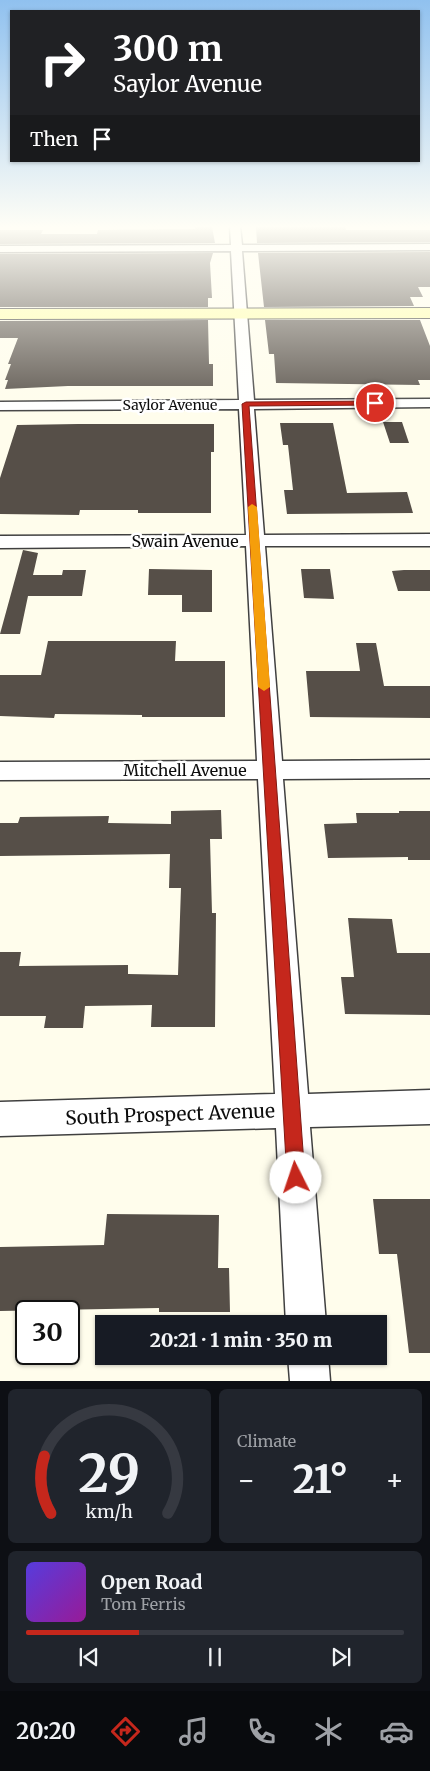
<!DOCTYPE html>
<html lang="en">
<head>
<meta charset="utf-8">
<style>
  :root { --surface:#171b24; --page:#20242c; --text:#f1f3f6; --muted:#9ea1a6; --line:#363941; --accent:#c5271c }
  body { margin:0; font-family:Merriweather,serif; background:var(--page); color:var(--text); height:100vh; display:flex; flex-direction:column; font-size:19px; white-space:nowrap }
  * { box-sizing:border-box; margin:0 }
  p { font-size:16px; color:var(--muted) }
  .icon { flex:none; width:28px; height:28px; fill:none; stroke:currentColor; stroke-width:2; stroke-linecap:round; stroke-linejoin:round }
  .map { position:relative; height:1381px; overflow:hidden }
  .details { display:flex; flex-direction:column; gap:8px; padding:8px; background:#0d0f14; flex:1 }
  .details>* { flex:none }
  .hud { position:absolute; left:10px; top:10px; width:410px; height:152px; border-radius:0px; box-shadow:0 1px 4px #0004; background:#202124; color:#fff; overflow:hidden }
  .speed { position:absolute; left:15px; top:1300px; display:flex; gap:10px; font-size:25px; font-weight:700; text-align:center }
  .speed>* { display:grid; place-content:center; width:65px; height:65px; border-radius:50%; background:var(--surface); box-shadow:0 1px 4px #0004; line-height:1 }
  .speed .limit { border:2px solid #111; border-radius:8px; background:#fff; color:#111 }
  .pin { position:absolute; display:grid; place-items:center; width:42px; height:42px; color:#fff; margin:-21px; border:2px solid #fff; border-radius:50%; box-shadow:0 1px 5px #0007 }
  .me { position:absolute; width:55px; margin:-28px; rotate:356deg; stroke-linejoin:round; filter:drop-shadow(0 0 4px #0008) }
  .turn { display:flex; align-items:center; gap:18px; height:105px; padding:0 20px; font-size:22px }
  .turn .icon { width:65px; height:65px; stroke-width:2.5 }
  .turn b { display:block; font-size:35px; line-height:42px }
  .then { display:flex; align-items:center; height:48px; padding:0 20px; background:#0003; gap:10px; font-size:19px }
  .big { font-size:38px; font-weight:800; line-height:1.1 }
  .details .tile { flex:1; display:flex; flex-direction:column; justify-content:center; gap:8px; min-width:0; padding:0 18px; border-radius:8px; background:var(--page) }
  .details .dial { align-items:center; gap:0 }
  .dial svg { height:130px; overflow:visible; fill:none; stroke:var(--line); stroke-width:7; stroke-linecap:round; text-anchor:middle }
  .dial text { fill:var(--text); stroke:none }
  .song { display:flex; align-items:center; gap:15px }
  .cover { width:60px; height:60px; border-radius:8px; background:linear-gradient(135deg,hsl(250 70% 55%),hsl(300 70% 35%)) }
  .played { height:5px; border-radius:2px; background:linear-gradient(90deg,var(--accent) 30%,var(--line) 30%) }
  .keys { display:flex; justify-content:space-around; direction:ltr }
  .heat { display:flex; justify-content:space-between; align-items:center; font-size:28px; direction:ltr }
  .details .tiles { flex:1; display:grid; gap:8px; grid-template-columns:1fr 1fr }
  .tile:last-child { grid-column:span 2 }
  .trip { position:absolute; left:95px; top:1315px; width:292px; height:50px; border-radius:0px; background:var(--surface); box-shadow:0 1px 4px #0004; font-weight:800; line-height:50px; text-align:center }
  .tab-bar { display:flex; height:80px; justify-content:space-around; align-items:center; background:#090b0e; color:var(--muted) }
  .tab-bar .icon { width:35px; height:35px }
  .tab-bar .current { color:var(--accent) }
  .tab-bar b { font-size:22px; color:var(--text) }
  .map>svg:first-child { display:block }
</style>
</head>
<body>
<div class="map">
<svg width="430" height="1381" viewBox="0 0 430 1381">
  <rect width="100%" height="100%" fill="#fffdec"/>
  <path fill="#564f48" d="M 345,226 L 346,230 L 430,230 L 430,242 L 257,243 L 256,227 Z
    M 195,227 L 212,227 L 215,243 L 0,244 L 0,230 L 43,230 L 41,234 L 97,234 L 98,230 L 195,229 Z
    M 430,252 L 430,287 L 418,287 L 423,297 L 410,297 L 414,306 L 264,307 L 258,253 Z
    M 213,253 L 210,263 L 212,298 L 208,298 L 208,307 L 0,307 L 0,254 Z
    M 208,320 L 209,364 L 213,364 L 213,386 L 68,386 L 5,389 L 8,380 L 5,380 L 11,364 L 8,364 L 18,338 L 0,338 L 0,321 Z
    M 265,320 L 420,320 L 430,346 L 430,380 L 418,380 L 420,385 L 276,383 L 274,354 L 269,354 Z
    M 383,422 L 402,422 L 409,443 L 390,443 Z
    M 280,423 L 333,423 L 347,493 L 407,492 L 413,513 L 287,514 L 284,490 L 293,490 L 288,445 L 283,445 Z
    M 78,424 L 214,424 L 214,452 L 211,452 L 211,513 L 138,513 L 138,510 L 80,510 L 79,515 L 0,514 L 0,478 L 17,425 Z
    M 23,550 L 38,553 L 33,575 L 62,575 L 63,570 L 86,570 L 82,596 L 28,596 L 20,634 L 0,634 Z
    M 149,569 L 212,570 L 212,612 L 182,612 L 182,595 L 148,595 Z
    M 301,569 L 330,569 L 334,599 L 304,598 Z
    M 404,570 L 430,570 L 430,591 L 398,591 L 392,571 Z
    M 48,641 L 176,641 L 175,661 L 225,661 L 225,717 L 142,717 L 142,715 L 55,714 L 54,718 L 0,716 L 0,675 L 41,675 Z
    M 356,643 L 376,643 L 384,686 L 430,686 L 430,718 L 310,717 L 306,671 L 360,671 Z
    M 221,810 L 222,839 L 210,839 L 212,913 L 216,913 L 215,1027 L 151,1027 L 152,1005 L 85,1006 L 83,1028 L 44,1028 L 46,1016 L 0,1016 L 0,952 L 21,952 L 19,966 L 128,965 L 128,974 L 178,975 L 181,888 L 169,888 L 170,854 L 0,856 L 0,823 L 18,823 L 20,817 L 109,816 L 108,823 L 171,824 L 171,811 Z
    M 399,811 L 430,811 L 430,860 L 408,860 L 408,857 L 328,858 L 324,824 L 357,823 L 356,813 L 399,813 Z
    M 348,918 L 392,919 L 397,953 L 430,953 L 430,1015 L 345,1014 L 341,977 L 354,977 Z
    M 373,1199 L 430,1199 L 430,1353 L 409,1353 L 397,1254 L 379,1254 Z
    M 107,1214 L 219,1215 L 218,1268 L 229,1268 L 230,1312 L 159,1312 L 159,1308 L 0,1311 L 0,1247 L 104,1245 Z"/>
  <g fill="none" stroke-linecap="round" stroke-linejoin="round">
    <defs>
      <path id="street" d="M 230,226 L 240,226 L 242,245 L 430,244 L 430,250 L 242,251 L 254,400 L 430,399 L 430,407 L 254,409 L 264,535 L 430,534 L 430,546 L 265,546 L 282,761 L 430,760 L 430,778 L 283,779 L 308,1094 L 430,1090 L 430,1124 L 310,1127 L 326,1324 L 286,1324 L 276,1128 L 0,1136 L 0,1102 L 275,1094 L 258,779 L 0,780 L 0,762 L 257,761 L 246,546 L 0,548 L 0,536 L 246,535 L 239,409 L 0,410 L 0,402 L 239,400 L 231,251 L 0,252 L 0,246 L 231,245 Z
        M 288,1356 L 328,1356 L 330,1381 L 290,1381 Z"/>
      <path id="secondary" d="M 430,308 L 430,318 L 0,319 L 0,309 Z"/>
    </defs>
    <use href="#street" stroke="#404040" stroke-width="3"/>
    <use href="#secondary" stroke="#2f2f2f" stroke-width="2"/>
    <use href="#street" fill="#fff" fill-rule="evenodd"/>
    <use href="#secondary" fill="#ffffa7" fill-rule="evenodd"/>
  </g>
  <linearGradient id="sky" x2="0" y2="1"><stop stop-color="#90c1ef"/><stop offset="0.54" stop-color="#fffef6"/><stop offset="1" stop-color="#fffef6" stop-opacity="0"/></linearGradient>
  <rect width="430" height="420" fill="url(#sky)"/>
  <path fill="#c5271c" stroke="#801912" d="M 375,401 L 377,402 L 377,405 L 249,406 L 305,1178 L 303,1184 L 296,1187 L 290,1184 L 287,1178 L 242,404 L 246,402 Z"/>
  <path fill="#f59e0b" d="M 252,504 L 257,507 L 270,687 L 264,691 L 258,687 L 248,507 Z"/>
  <g text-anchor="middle" stroke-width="5" stroke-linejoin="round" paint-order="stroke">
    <g font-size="14" fill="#0d0d0d" stroke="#fff">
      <text x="170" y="410">Saylor Avenue</text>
    </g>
    <g font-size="16" fill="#0d0d0d" stroke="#fff">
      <text x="185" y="547">Swain Avenue</text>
      <text x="185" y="776">Mitchell Avenue</text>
    </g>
    <g font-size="19" fill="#0d0d0d" stroke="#fff">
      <text transform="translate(170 1114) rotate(-2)" y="7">South Prospect Avenue</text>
    </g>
  </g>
</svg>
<div class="speed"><div class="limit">30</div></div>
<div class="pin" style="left:375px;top:403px;background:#d93025"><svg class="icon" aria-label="arrive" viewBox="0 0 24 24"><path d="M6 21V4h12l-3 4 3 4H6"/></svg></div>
<svg class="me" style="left:296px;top:1178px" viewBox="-20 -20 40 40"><circle r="19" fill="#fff"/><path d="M0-13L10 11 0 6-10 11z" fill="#c5271c"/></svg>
<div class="trip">20:21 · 1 min · 350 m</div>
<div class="hud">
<div class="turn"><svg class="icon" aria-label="right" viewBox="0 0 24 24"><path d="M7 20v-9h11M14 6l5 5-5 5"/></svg><div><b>300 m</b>Saylor Avenue</div></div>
<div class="then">Then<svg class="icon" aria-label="arrive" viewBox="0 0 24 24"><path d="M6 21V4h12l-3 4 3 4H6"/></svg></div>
</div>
</div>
<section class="details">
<div class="tiles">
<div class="tile dial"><svg viewBox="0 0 100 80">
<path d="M14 69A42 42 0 1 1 86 69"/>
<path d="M14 69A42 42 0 0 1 10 34" stroke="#c5271c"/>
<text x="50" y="56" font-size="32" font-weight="700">29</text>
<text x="50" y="72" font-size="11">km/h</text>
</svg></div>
<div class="tile"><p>Climate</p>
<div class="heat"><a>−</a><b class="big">21°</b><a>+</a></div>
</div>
<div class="tile">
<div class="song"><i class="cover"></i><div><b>Open Road</b><p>Tom Ferris</p></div></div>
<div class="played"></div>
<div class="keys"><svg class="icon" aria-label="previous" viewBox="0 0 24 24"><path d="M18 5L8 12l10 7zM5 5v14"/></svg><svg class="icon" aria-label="pause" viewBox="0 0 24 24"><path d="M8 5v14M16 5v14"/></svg><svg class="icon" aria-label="next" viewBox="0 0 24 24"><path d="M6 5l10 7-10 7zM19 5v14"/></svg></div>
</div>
</div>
</section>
<nav class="tab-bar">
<b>20:20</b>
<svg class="icon current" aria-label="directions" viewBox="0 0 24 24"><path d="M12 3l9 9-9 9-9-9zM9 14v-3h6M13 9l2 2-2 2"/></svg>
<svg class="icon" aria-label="music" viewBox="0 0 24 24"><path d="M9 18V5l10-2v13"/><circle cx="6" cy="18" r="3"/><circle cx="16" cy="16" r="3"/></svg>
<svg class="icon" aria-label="phone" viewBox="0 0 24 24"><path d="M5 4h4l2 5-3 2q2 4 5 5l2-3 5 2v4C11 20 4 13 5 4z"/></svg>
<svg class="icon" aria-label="climate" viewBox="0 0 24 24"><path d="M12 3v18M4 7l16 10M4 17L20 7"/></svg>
<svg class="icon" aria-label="car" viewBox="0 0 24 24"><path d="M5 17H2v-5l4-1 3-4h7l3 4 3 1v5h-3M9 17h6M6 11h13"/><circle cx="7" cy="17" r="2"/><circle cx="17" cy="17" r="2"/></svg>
</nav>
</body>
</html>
